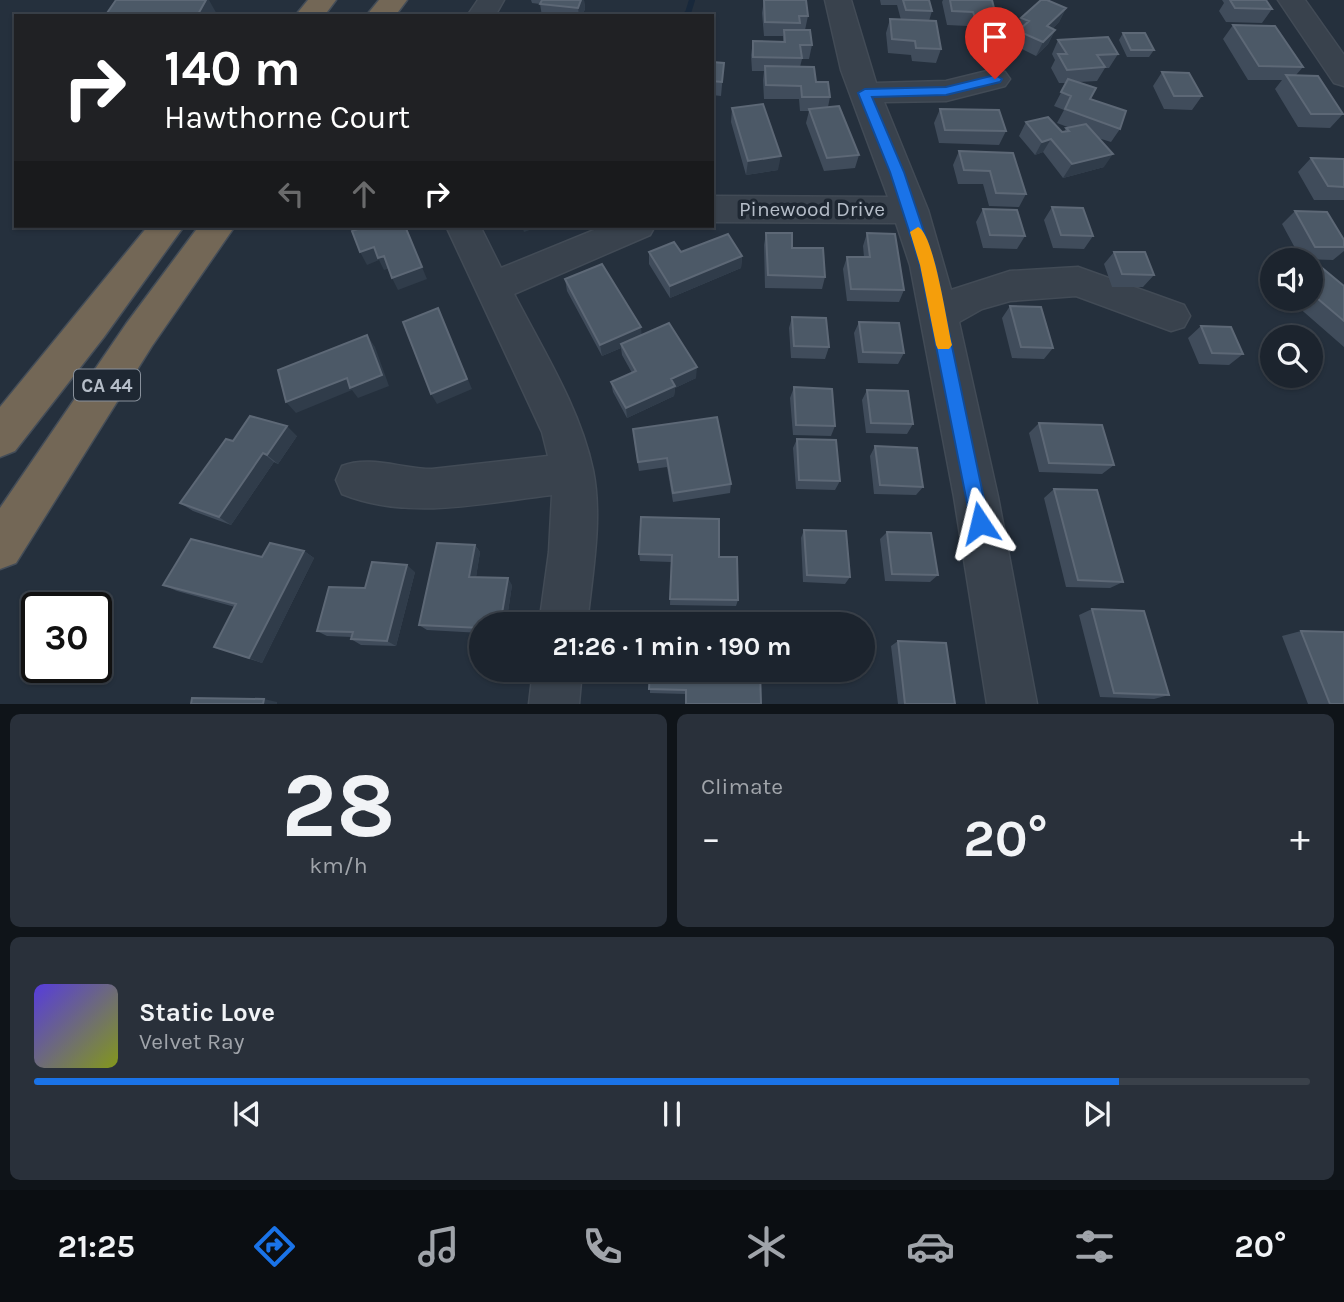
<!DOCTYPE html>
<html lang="en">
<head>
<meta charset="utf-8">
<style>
  :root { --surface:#1c242e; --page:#29303a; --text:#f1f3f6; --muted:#a0a4aa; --line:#3a414a; --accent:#1a73e8 }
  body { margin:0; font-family:Karla,sans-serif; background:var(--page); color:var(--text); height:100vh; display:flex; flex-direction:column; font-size:26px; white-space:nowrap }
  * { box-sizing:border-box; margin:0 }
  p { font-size:23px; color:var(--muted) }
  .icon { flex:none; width:38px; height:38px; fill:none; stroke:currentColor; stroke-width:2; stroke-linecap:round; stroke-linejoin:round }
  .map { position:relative; height:704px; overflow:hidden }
  .details { display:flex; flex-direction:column; gap:10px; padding:10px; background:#0f1419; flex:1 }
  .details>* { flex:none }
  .banner { position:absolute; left:14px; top:14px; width:700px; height:214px; border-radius:0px; box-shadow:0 2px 5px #0004,0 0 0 2px var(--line); background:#202124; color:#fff; overflow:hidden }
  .tools { position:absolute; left:1260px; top:248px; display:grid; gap:14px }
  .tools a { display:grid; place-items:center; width:63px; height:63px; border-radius:50%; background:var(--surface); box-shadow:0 2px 5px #0004,0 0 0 2px var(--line); font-size:35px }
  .speed { position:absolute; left:21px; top:592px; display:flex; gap:14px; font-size:35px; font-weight:700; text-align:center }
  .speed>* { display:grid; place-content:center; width:91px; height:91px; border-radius:50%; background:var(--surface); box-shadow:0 2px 5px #0004,0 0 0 2px var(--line); line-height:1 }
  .speed .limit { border:4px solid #111; border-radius:10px; background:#fff; color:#111 }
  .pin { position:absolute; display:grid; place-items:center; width:60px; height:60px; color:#fff; margin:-72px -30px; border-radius:50% 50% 50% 0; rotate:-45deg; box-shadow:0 0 7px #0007 }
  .pin .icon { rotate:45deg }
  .me { position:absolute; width:77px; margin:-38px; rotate:350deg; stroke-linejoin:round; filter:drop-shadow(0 0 5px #0008) }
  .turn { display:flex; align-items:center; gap:24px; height:147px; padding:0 35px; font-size:32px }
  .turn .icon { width:91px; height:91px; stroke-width:2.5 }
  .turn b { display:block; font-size:49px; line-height:60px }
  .lanes { display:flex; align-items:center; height:66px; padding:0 35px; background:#0003; justify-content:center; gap:35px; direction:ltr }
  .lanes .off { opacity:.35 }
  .big { font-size:52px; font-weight:700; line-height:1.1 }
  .details .tile { flex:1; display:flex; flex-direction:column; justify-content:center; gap:10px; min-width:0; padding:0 24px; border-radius:10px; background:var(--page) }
  .details .dial { align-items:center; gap:0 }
  .dial b { font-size:91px; line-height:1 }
  .song { display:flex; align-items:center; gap:21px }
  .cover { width:84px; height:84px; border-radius:10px; background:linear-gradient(135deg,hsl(250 70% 55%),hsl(70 70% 35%)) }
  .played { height:7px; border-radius:4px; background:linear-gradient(90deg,var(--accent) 85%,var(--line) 85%) }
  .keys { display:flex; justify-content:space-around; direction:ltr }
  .heat { display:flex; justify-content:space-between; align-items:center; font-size:38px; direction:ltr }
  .details .tiles { flex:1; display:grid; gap:10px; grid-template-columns:1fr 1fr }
  .tile:last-child { grid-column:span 2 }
  .trip { position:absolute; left:469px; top:612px; width:406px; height:70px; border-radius:35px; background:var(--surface); box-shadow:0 2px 5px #0004,0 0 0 2px var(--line); font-weight:700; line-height:70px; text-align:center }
  .tab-bar { display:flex; height:112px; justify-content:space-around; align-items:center; background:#0b0e12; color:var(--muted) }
  .tab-bar .icon { width:49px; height:49px }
  .tab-bar .on { color:var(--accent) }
  .tab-bar b { font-size:32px; color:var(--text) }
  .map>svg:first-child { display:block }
</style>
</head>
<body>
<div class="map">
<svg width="1344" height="704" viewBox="0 0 1344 704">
  <rect width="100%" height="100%" fill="#25303d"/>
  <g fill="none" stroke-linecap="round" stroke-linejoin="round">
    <path stroke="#18283b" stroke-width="6" d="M 684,16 L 688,13 L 692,0"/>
    <defs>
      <path id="minor" d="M 478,0 L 504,0 L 495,16 L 467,16 Z
        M 825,0 L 851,0 L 876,83 L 946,81 L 995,69 L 1005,72 L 1010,79 L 1005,86 L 946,101 L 884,102 L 928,210 L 951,290 L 1010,271 L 1078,267 L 1184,305 L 1190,316 L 1184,327 L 1171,331 L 1076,296 L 1010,301 L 982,309 L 959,322 L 998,497 L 1037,704 L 987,704 L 954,497 L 910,265 L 896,223 L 712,222 L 712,196 L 888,197 L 841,70 Z
        M 1278,0 L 1305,0 L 1344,55 L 1344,86 L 1334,83 Z
        M 446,226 L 480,226 L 501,268 L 604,226 L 655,226 L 650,235 L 514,294 C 543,350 580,408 593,470 C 603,519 592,575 587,625 L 539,625 L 549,552 L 552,495 C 482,503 409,521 342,494 L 336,480 L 342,466 C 370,455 402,469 432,469 L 548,456 L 542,432 Z
        M 533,670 L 582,670 L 579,704 L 529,704 Z"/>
      <path id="highway" d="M 308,0 L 336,0 L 324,16 L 295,16 Z
        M 379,0 L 407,0 L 395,16 L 366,16 Z
        M 148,226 L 184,226 L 104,337 L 15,451 L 0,457 L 0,407 Z
        M 199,226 L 235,226 L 152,346 L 16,563 L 0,569 L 0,508 L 126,324 Z"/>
    </defs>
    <use href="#minor" stroke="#424b56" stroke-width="3"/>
    <use href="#highway" stroke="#444d58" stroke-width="3"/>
    <use href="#minor" fill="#39424d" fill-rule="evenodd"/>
    <use href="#highway" fill="#736756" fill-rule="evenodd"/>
  </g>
  <path fill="#404c5b" d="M 531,0 L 584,0 L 585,9 L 582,16 L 542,16 L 540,4 L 532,3 Z
    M 764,0 L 808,16 L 805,30 L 812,45 L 809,59 L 802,59 L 800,67 L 830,97 L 828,107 L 859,155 L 855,168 L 824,171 L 806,123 L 809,111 L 800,111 L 799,99 L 764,99 L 763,80 L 764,71 L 752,71 L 751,55 L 753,41 L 783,42 L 783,36 L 764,36 L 762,13 Z
    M 880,0 L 929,0 L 932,11 L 929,21 L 941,49 L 936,63 L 912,61 L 911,55 L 888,53 L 886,33 L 890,19 L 901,20 L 897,5 L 881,5 Z
    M 943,0 L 992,0 L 998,24 L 993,38 L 971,36 L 968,26 L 947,25 L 942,2 Z
    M 1222,0 L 1266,0 L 1272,9 L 1262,23 L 1226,22 L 1219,11 L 1224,3 Z
    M 1066,8 L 1059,22 L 1052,29 L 1055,30 L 1048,44 L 1036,56 L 1012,44 L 1017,32 L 1015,32 L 1021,18 Z
    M 1233,25 L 1303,67 L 1296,75 L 1343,114 L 1330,128 L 1298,127 L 1275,89 L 1282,80 L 1248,80 L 1223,39 Z
    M 1123,33 L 1154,50 L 1149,57 L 1127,57 L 1119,40 Z
    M 1058,40 L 1118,54 L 1109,68 L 1105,68 L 1097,81 L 1079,82 L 1090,99 L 1120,129 L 1111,142 L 1098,138 L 1104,167 L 1063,178 L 1043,152 L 1035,155 L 1019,136 L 1026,122 L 1062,132 L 1064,132 L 1066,128 L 1070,128 L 1057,123 L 1064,110 L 1054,106 L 1066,83 L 1059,83 L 1051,68 L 1055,60 L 1052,54 Z
    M 712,62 L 724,63 L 721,96 L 712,95 Z
    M 1162,72 L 1202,96 L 1192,110 L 1164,109 L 1153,86 Z
    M 732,108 L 778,170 L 746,175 L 731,122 Z
    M 940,109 L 1006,131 L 999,145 L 939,143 L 934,123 Z
    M 959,151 L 1026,194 L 1019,207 L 989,206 L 983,184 L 958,184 L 953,165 Z
    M 1311,158 L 1344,159 L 1344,200 L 1314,200 L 1298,172 Z
    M 1052,207 L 1093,236 L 1084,249 L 1053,248 L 1044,220 Z
    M 983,209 L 1025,236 L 1017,249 L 983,248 L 976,222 Z
    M 1295,211 L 1344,240 L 1344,251 L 1333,260 L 1301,259 L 1282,224 Z
    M 766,233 L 792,248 L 825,277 L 822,289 L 765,288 L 764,245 Z
    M 867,233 L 904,290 L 899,302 L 847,301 L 843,269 L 847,257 L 864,257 L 863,246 Z
    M 649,252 L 681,252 L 742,256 L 741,268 L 670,298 L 649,264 Z
    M 1114,252 L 1154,275 L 1143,287 L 1112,287 L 1104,264 Z
    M 1311,272 L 1344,286 L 1344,347 L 1289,299 L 1311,299 Z
    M 565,279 L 641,327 L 641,335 L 696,378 L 675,388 L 674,396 L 627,418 L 613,392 L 611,382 L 632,373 L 622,355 L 621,348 L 602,356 L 567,291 Z
    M 1010,306 L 1053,348 L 1044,359 L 1012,358 L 1002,318 Z
    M 792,317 L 829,347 L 825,359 L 791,358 L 789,328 Z
    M 859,322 L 904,353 L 898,364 L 858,363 L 854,333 Z
    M 1201,326 L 1243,354 L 1229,365 L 1199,364 L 1188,338 Z
    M 794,387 L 835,426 L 831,436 L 793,435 L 790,398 Z
    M 867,390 L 913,424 L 907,434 L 866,433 L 862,400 Z
    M 1039,423 L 1114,465 L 1102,474 L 1039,472 L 1029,433 Z
    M 297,436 L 278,464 L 274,462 L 231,525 L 193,511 L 180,503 L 233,441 Z
    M 634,439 L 731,484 L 730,493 L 673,502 L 667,467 L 639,471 Z
    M 797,439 L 840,481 L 835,490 L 796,489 L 793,448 Z
    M 875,446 L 923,487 L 916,495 L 874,494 L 870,456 Z
    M 1054,489 L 1123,582 L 1110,588 L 1066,587 L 1044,498 Z
    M 804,530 L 850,577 L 845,584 L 803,582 L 801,538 Z
    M 887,532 L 938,575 L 930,582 L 885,581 L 880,539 Z
    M 475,545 L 480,552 L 476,577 L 512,585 L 506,625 L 481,625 L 481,633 L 427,630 L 419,625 Z
    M 304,551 L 314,558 L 262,663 L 214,647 L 235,607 L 177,591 L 163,585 L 262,557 Z
    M 639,554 L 719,557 L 738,600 L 736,606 L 670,605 L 671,562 L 640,561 Z
    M 415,572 L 396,646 L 361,645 L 351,639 L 352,637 L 327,636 L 317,631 L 365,588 Z
    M 1092,609 L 1169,695 L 1154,699 L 1100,697 L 1079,615 Z
    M 1301,631 L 1344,704 L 1308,704 L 1282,636 Z
    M 898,641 L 955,704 L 898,704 L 891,646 Z
    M 650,670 L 761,704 L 686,694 L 650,693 Z"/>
  <path fill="#303c4a" d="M 206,0 L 209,0 L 218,16 L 197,16 Z
    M 581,0 L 584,0 L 585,9 L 582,16 L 579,16 L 578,8 Z
    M 1066,8 L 1059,22 L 1040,40 L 1047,26 Z
    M 1055,30 L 1048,44 L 1036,56 L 1043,42 Z
    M 1051,139 L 1043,152 L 1035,155 L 1042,142 Z
    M 1113,154 L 1104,167 L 1063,178 L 1072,164 Z
    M 781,156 L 778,170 L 746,175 L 748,161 Z
    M 405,226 L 427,279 L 398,290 L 392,278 Z
    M 522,226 L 541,226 L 524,232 Z
    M 374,247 L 384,256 L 390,268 L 384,270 L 379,260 L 367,265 L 360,252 Z
    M 742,256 L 741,268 L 670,298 L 670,286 Z
    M 438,308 L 472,389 L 437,404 L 431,394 Z
    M 641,327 L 642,339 L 621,344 L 621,348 L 602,356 L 600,345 Z
    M 367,335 L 375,347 L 389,386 L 358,398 L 352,390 L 296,413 L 286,402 Z
    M 697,367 L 696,378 L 675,388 L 674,396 L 627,418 L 626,408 L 671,379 Z
    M 287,426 L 297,436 L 278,464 L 267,455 Z
    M 263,453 L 274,462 L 231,525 L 219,517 Z
    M 475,545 L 480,552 L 475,584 L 469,577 Z
    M 304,551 L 314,558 L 262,663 L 249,658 Z
    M 407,565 L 415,572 L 396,646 L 387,641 Z
    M 508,578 L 512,585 L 506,625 L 500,625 Z
    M 264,699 L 277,702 L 277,704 L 263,704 Z"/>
  <path fill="#4c5967" stroke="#5d6876" stroke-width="2" d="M 116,0 L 206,0 L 197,16 L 105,16 Z
    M 542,0 L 581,0 L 578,8 L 540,4 Z
    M 764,0 L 806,0 L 808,16 L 799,16 L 800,23 L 765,22 Z
    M 903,0 L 929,0 L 932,11 L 906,10 Z
    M 950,0 L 992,0 L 998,24 L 977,23 L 973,12 L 952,11 Z
    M 1041,0 L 1047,0 L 1066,8 L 1047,26 L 1055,30 L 1043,42 L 1018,31 L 1029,21 L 1021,18 Z
    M 1230,0 L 1266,0 L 1272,9 L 1235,8 Z
    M 890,19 L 936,21 L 941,49 L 916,48 L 915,41 L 892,39 Z
    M 1233,25 L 1275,26 L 1303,67 L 1259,66 Z
    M 784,30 L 810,30 L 812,45 L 800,45 L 802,58 L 753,57 L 753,41 L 785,42 Z
    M 1123,33 L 1145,33 L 1154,50 L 1131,50 Z
    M 1108,37 L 1118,54 L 1097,55 L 1105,67 L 1067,70 L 1058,54 L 1067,54 L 1058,40 Z
    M 712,62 L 724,63 L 722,82 L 712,81 Z
    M 765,66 L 814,67 L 816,82 L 828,82 L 830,97 L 802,97 L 801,86 L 766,85 Z
    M 1162,72 L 1189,73 L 1202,96 L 1174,96 Z
    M 1286,75 L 1318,76 L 1343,114 L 1311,114 Z
    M 1068,79 L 1096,88 L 1090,99 L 1126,111 L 1120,129 L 1065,109 L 1071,96 L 1061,92 Z
    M 763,104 L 781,156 L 748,161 L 732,108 Z
    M 839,106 L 859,155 L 827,158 L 809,109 Z
    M 940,109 L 999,110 L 1006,131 L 945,130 Z
    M 1048,117 L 1062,132 L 1069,131 L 1066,128 L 1086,124 L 1113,154 L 1072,164 L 1051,139 L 1042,142 L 1026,122 Z
    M 959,151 L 1013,153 L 1026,194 L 996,193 L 990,171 L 964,170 Z
    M 1311,158 L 1344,159 L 1344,187 L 1328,186 Z
    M 1052,207 L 1083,208 L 1093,236 L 1061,235 Z
    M 983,209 L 1017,210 L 1025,236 L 990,235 Z
    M 1295,211 L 1327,212 L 1344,240 L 1344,247 L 1315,247 Z
    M 366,226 L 405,226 L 422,267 L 392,278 L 384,256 L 378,258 L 374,247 L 360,252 L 352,231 Z
    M 766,233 L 792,233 L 792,248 L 823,248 L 825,277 L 768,275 Z
    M 867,233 L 895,234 L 904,290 L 851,289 L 847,257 L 870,257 Z
    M 728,234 L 742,256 L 670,286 L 649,252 L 674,242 L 681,252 Z
    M 1114,252 L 1145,252 L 1154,275 L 1122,274 Z
    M 602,264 L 641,327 L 600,345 L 565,279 Z
    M 1321,267 L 1344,286 L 1344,321 L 1311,293 L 1311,272 Z
    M 1010,306 L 1041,307 L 1053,348 L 1021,347 Z
    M 438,308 L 467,379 L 431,394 L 403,322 Z
    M 792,317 L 826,318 L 829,347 L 794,346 Z
    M 859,322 L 899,323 L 904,353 L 863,352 Z
    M 669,323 L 697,367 L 671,379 L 675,386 L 626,408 L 611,382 L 636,371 L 621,344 Z
    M 1201,326 L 1231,327 L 1243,354 L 1212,353 Z
    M 367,335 L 382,375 L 350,388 L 347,378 L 286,402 L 278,370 Z
    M 794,387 L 832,389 L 835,426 L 796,425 Z
    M 867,390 L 908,391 L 913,424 L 871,423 Z
    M 250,416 L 287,426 L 267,455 L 263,453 L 219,517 L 180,503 L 226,439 L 233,441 Z
    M 717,417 L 731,484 L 673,493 L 667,458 L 638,462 L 633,429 Z
    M 1039,423 L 1102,425 L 1114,465 L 1049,463 Z
    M 797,439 L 836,440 L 840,481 L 799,480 Z
    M 875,446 L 917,448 L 923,487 L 880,485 Z
    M 1054,489 L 1097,490 L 1123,582 L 1078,580 Z
    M 641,517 L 719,519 L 719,557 L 737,557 L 738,600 L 670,599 L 672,555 L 639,554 Z
    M 804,530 L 846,531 L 850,577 L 807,575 Z
    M 887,532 L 931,533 L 938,575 L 892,574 Z
    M 191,539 L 262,557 L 270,543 L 304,551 L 249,658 L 214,647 L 236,604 L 163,585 Z
    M 437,543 L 475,545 L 469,577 L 508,578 L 500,625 L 481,625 L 481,628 L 419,625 Z
    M 372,562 L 407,565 L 387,641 L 351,639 L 353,632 L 317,631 L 329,587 L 365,588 Z
    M 1092,609 L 1144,611 L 1169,695 L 1114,693 Z
    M 1301,631 L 1344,632 L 1344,704 L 1330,704 Z
    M 898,641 L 946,643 L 955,704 L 905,704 Z
    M 650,670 L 760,670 L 761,704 L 686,704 L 686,690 L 649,689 Z
    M 192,698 L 264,699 L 263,704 L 191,704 Z"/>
  <path fill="#1a73e8" stroke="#114b97" stroke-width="2" d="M 995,75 L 1002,79 L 1000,82 L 946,95 L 872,97 L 904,172 L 935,265 L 989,523 L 986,529 L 980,532 L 974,529 L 971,523 L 920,265 L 890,172 L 858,93 L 865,89 L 946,87 Z"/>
  <path fill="#f59e0b" d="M 918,227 C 934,233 947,325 952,345 L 949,349 L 938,349 L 936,345 L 920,265 L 910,232 Z"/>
  <g text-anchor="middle" stroke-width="7" stroke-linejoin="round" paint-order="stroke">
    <rect fill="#1e2732" stroke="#88909b" stroke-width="2" x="74" y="369.5" width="66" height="31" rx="5"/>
    <g font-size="19" font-weight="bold" fill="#b5bdc8">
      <text x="107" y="392">CA 44</text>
    </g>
    <g font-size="21" fill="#b5bdc8" stroke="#1e2732">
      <text x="812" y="216">Pinewood Drive</text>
    </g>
  </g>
</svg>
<div class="tools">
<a><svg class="icon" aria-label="sound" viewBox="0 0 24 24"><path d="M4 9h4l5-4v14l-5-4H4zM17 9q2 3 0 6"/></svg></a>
<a><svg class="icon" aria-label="search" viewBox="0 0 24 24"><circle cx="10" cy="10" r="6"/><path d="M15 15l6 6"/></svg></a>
</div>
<div class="speed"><div class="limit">30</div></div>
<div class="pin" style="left:995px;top:79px;background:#d93025"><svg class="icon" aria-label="arrive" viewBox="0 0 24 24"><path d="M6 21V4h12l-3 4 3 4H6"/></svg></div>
<svg class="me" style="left:980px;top:523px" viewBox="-20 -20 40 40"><path d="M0-17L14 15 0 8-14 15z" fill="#1a73e8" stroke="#fff" stroke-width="4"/></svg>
<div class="trip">21:26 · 1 min · 190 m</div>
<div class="banner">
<div class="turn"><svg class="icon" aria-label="right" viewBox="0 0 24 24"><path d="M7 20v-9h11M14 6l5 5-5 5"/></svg><div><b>140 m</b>Hawthorne Court</div></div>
<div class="lanes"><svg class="icon off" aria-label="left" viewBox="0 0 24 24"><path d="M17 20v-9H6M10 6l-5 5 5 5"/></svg><svg class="icon off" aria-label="ahead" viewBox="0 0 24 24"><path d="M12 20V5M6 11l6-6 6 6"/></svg><svg class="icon" aria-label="right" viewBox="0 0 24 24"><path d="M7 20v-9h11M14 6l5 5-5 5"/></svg></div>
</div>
</div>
<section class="details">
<div class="tiles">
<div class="tile dial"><b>28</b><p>km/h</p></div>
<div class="tile"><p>Climate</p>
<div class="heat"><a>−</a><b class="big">20°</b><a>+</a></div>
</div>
<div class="tile">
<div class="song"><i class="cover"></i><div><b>Static Love</b><p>Velvet Ray</p></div></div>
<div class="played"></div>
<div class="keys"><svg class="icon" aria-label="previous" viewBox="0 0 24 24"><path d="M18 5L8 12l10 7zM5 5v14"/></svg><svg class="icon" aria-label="pause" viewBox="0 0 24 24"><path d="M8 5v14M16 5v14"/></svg><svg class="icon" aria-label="next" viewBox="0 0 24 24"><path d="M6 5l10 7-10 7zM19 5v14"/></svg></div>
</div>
</div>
</section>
<nav class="tab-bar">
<b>21:25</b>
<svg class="icon on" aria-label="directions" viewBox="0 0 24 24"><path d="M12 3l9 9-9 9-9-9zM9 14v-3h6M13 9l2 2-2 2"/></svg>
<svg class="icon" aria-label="music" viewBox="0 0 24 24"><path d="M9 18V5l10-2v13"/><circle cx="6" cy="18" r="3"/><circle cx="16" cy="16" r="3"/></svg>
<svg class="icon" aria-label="phone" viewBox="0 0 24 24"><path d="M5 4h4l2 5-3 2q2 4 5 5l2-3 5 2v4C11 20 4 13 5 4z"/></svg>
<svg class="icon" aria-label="climate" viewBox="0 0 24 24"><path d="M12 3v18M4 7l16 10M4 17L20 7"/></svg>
<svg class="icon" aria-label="car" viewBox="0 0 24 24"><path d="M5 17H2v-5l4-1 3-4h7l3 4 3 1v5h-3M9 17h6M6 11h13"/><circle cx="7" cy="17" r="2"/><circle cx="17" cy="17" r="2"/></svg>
<svg class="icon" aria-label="filters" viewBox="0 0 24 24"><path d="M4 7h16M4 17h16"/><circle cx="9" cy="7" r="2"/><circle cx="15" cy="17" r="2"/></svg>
<b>20°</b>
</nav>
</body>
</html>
